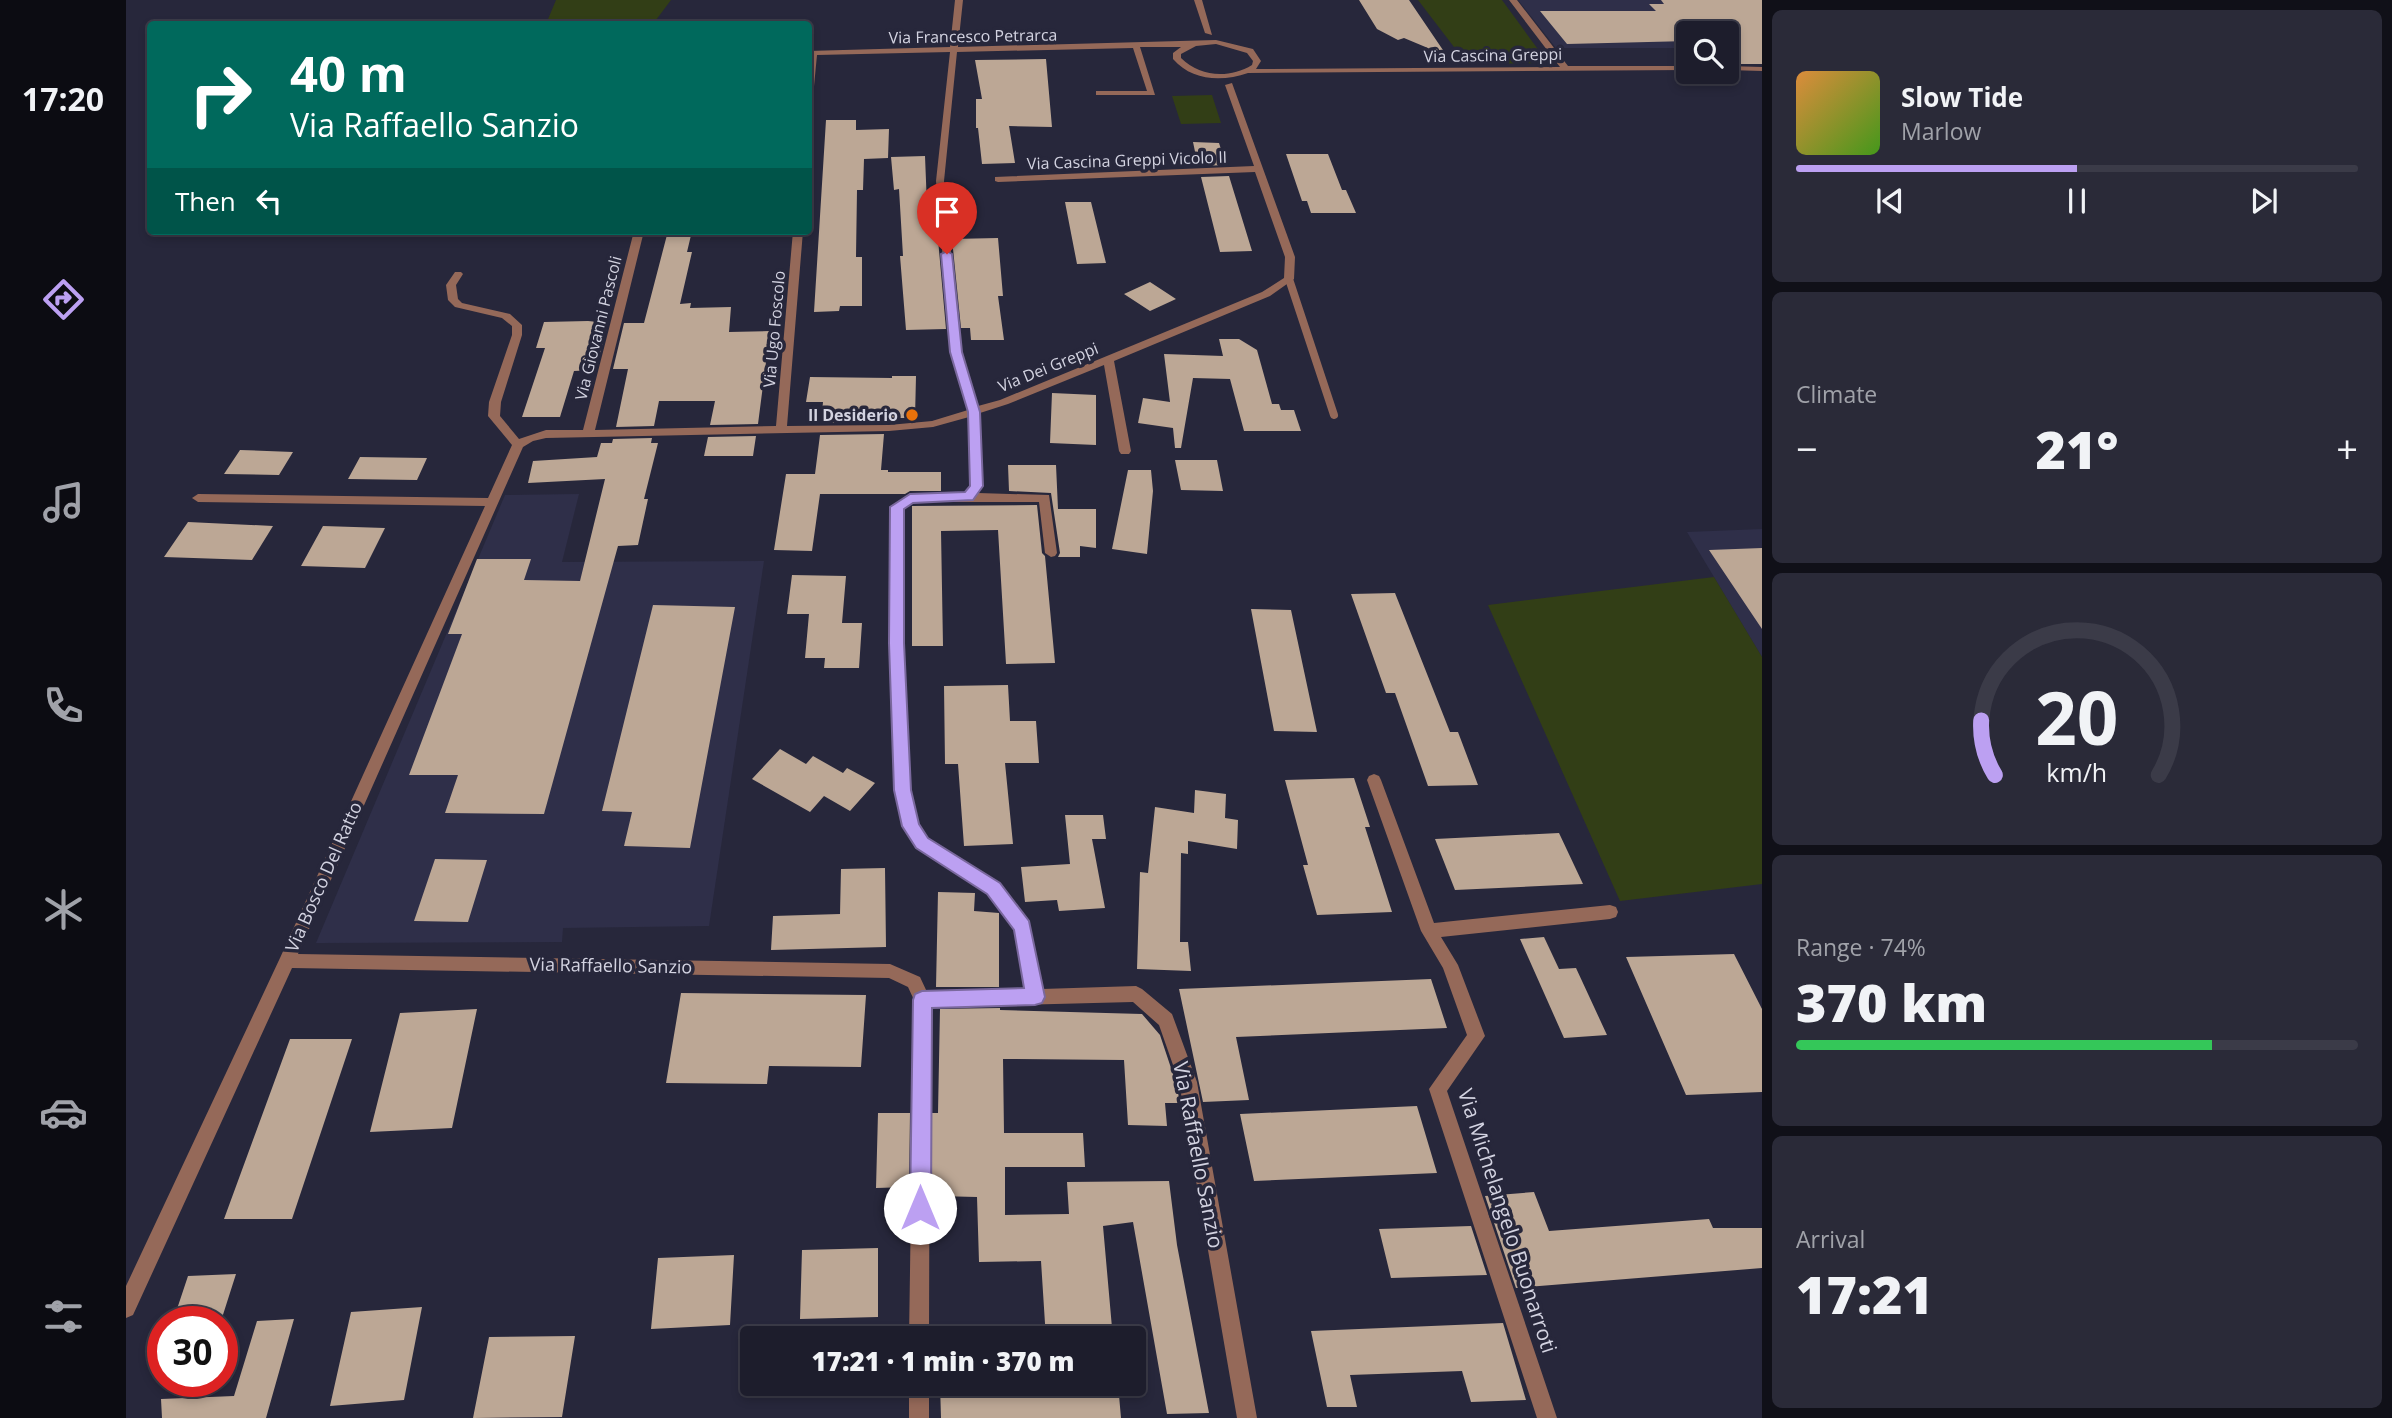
<!DOCTYPE html>
<html lang="en">
<head>
<meta charset="utf-8">
<style>
  :root { --surface:#1d1d2c; --page:#2a2a38; --text:#f1f3f6; --muted:#a0a2a9; --line:#3b3b48; --accent:#bca0f2 }
  body { margin:0; font-family:"Open Sans",sans-serif; background:var(--page); color:var(--text); height:100vh; display:flex; flex-direction:column; font-size:26px; white-space:nowrap }
  * { box-sizing:border-box; margin:0 }
  p { font-size:23px; color:var(--muted) }
  .icon { flex:none; width:38px; height:38px; fill:none; stroke:currentColor; stroke-width:2; stroke-linecap:round; stroke-linejoin:round }
  .map { position:relative; flex:1; overflow:hidden }
  .side { display:flex; flex-direction:column; gap:10px; padding:10px; background:#101018; width:630px }
  .side>* { flex:none }
  .guide { position:absolute; left:21px; top:21px; width:665px; height:214px; border-radius:7px; box-shadow:0 4px 10px #0003,0 0 0 2px var(--line); background:#00695c; color:#fff; overflow:hidden }
  .buttons { position:absolute; left:1550px; top:21px; display:grid; gap:14px }
  .buttons a { display:grid; place-items:center; width:63px; height:63px; border-radius:7px; background:var(--surface); box-shadow:0 4px 10px #0003,0 0 0 2px var(--line); font-size:35px }
  .speed { position:absolute; left:21px; top:1306px; display:flex; gap:14px; font-size:35px; font-weight:700; text-align:center }
  .speed>* { display:grid; place-content:center; width:91px; height:91px; border-radius:50%; background:var(--surface); box-shadow:0 4px 10px #0003,0 0 0 2px var(--line); line-height:1 }
  .speed .limit { border:10px solid #d22; background:#fff; color:#111 }
  .pin { position:absolute; display:grid; place-items:center; width:60px; height:60px; color:#fff; margin:-72px -30px; border-radius:50% 50% 50% 0; rotate:-45deg; box-shadow:0 0 7px #0007 }
  .pin .icon { rotate:45deg }
  .me { position:absolute; width:77px; margin:-38px; rotate:0deg; stroke-linejoin:round; filter:drop-shadow(0 0 5px #0008) }
  .turn { display:flex; align-items:center; gap:24px; height:147px; padding:0 28px; font-size:32px }
  .turn .icon { width:91px; height:91px; stroke-width:2.5 }
  .turn b { display:block; font-size:49px; line-height:60px }
  .then { display:flex; align-items:center; height:66px; padding:0 28px; background:#0003; gap:14px; font-size:26px }
  .big { font-size:52px; font-weight:800; line-height:1.1 }
  .side .tile { flex:1; display:flex; flex-direction:column; justify-content:center; gap:10px; min-width:0; padding:0 24px; border-radius:10px; background:var(--page) }
  .side .dial { align-items:center; gap:0 }
  .dial svg { height:182px; overflow:visible; fill:none; stroke:var(--line); stroke-width:7; stroke-linecap:round; text-anchor:middle }
  .dial text { fill:var(--text); stroke:none }
  .song { display:flex; align-items:center; gap:21px }
  .cover { width:84px; height:84px; border-radius:10px; background:linear-gradient(135deg,hsl(30 70% 55%),hsl(100 70% 35%)) }
  .played { height:7px; border-radius:4px; background:linear-gradient(90deg,var(--accent) 50%,var(--line) 50%) }
  .keys { display:flex; justify-content:space-around; direction:ltr }
  .heat { display:flex; justify-content:space-between; align-items:center; font-size:38px; direction:ltr }
  .charge { height:10px; border-radius:5px; background:linear-gradient(90deg,#34c759 74%,var(--line) 0) }
  .trip { position:absolute; left:614px; top:1326px; width:406px; height:70px; border-radius:7px; background:var(--surface); box-shadow:0 4px 10px #0003,0 0 0 2px var(--line); font-weight:800; line-height:70px; text-align:center }
  main { display:flex; flex:1; min-height:0 }
  .tab-bar { display:flex; flex-direction:column; width:126px; justify-content:space-around; align-items:center; background:#0c0c12; color:var(--muted) }
  .tab-bar .icon { width:49px; height:49px }
  .tab-bar .on { color:var(--accent) }
  .tab-bar b { font-size:32px; color:var(--text) }
  .map>svg:first-child { display:block }
</style>
</head>
<body>
<main>
<nav class="tab-bar">
<b>17:20</b>
<svg class="icon on" aria-label="directions" viewBox="0 0 24 24"><path d="M12 3l9 9-9 9-9-9zM9 14v-3h6M13 9l2 2-2 2"/></svg>
<svg class="icon" aria-label="music" viewBox="0 0 24 24"><path d="M9 18V5l10-2v13"/><circle cx="6" cy="18" r="3"/><circle cx="16" cy="16" r="3"/></svg>
<svg class="icon" aria-label="phone" viewBox="0 0 24 24"><path d="M5 4h4l2 5-3 2q2 4 5 5l2-3 5 2v4C11 20 4 13 5 4z"/></svg>
<svg class="icon" aria-label="climate" viewBox="0 0 24 24"><path d="M12 3v18M4 7l16 10M4 17L20 7"/></svg>
<svg class="icon" aria-label="car" viewBox="0 0 24 24"><path d="M5 17H2v-5l4-1 3-4h7l3 4 3 1v5h-3M9 17h6M6 11h13"/><circle cx="7" cy="17" r="2"/><circle cx="17" cy="17" r="2"/></svg>
<svg class="icon" aria-label="filters" viewBox="0 0 24 24"><path d="M4 7h16M4 17h16"/><circle cx="9" cy="7" r="2"/><circle cx="15" cy="17" r="2"/></svg>
</nav>
<div class="map">
<svg width="1636" height="1418" viewBox="0 0 1636 1418">
  <rect width="100%" height="100%" fill="#27273b"/>
  <path fill="#2f2f49" d="M 1392,0 L 1636,0 L 1601,33 L 1563,33 L 1563,48 L 1430,48 Z
    M 453,494 L 436,562 L 638,561 L 583,926 L 437,928 L 436,942 L 190,943 L 379,495 Z
    M 1636,529 L 1636,657 L 1561,532 Z"/>
  <path fill="#323e16" d="M 430,0 L 545,0 L 527,24 L 420,24 Z
    M 1292,0 L 1376,0 L 1422,63 L 1341,64 Z
    M 1086,95 L 1095,123 L 1055,124 L 1046,96 Z
    M 1588,577 L 1636,657 L 1636,884 L 1494,901 L 1362,605 Z"/>
  <path fill="#bca795" d="M 1233,0 L 1283,0 L 1321,56 L 1278,38 L 1272,40 L 1251,29 Z
    M 1535,0 L 1636,0 L 1636,64 L 1615,64 L 1601,50 L 1601,33 L 1563,33 L 1563,41 L 1441,44 L 1414,11 L 1530,11 L 1523,4 L 1538,4 Z
    M 920,59 L 926,127 L 883,126 L 889,163 L 856,164 L 852,128 L 850,128 L 850,99 L 856,99 L 849,60 Z
    M 700,120 L 730,120 L 730,130 L 763,129 L 762,158 L 738,159 L 737,190 L 731,190 L 730,257 L 736,257 L 736,306 L 714,306 L 713,311 L 688,312 Z
    M 1067,142 L 1093,143 L 1100,165 L 1072,166 Z
    M 1160,154 L 1202,154 L 1216,190 L 1220,190 L 1230,213 L 1185,213 L 1181,201 L 1176,201 Z
    M 799,156 L 801,206 L 803,206 L 806,239 L 812,239 L 820,329 L 780,330 L 774,256 L 777,256 L 773,189 L 768,190 L 765,157 Z
    M 1103,176 L 1126,251 L 1094,252 L 1075,177 Z
    M 939,202 L 965,202 L 980,263 L 951,264 Z
    M 542,231 L 566,231 L 561,252 L 566,252 L 554,304 L 565,303 L 564,308 L 605,307 L 603,332 L 644,331 L 632,424 L 584,425 L 589,401 L 533,401 L 528,426 L 490,427 L 502,369 L 487,369 L 498,323 L 518,323 Z
    M 872,238 L 877,296 L 872,296 L 878,340 L 845,340 L 844,328 L 835,328 L 826,239 Z
    M 1024,282 L 1050,299 L 1024,311 L 998,294 Z
    M 462,321 L 482,323 L 470,370 L 448,371 L 434,417 L 396,417 L 419,348 L 410,348 L 418,322 Z
    M 1093,339 L 1113,339 L 1131,350 L 1146,404 L 1153,404 L 1155,410 L 1168,410 L 1175,431 L 1118,431 L 1104,379 L 1067,378 L 1055,448 L 1049,448 L 1047,428 L 1012,423 L 1017,398 L 1044,402 L 1038,354 L 1097,356 Z
    M 766,376 L 790,376 L 789,418 L 759,418 L 758,422 L 695,423 L 697,402 L 680,402 L 684,377 L 766,378 Z
    M 926,393 L 970,395 L 970,445 L 924,443 Z
    M 758,434 L 755,470 L 762,470 L 762,472 L 815,472 L 815,491 L 784,491 L 779,494 L 694,494 L 686,551 L 648,550 L 660,474 L 689,474 L 694,435 Z
    M 630,436 L 627,456 L 578,456 L 582,437 Z
    M 526,438 L 525,443 L 532,443 L 518,499 L 522,499 L 512,545 L 492,546 L 418,814 L 319,813 L 332,775 L 283,775 L 336,634 L 322,634 L 351,559 L 405,559 L 398,580 L 454,581 L 479,479 L 402,483 L 407,461 L 471,457 L 475,443 L 486,443 L 487,439 Z
    M 114,450 L 167,452 L 153,475 L 98,474 Z
    M 234,457 L 301,458 L 291,480 L 222,479 Z
    M 1049,460 L 1091,460 L 1097,491 L 1055,490 Z
    M 882,465 L 930,465 L 932,509 L 970,509 L 970,548 L 954,546 L 954,557 L 932,557 L 934,553 L 925,493 L 883,491 Z
    M 1002,470 L 1025,470 L 1027,491 L 1021,554 L 986,549 Z
    M 911,505 L 916,553 L 919,556 L 929,663 L 880,664 L 872,530 L 815,531 L 817,646 L 786,646 L 786,506 Z
    M 62,522 L 147,526 L 126,560 L 38,557 Z
    M 197,526 L 259,528 L 239,568 L 175,566 Z
    M 1636,548 L 1636,629 L 1583,550 Z
    M 666,575 L 720,576 L 716,623 L 736,623 L 733,668 L 698,668 L 699,658 L 679,658 L 683,614 L 661,614 Z
    M 1269,593 L 1324,732 L 1332,732 L 1352,785 L 1302,786 L 1269,693 L 1260,693 L 1225,594 Z
    M 527,605 L 609,607 L 564,848 L 498,846 L 506,812 L 476,811 Z
    M 1125,609 L 1165,610 L 1191,732 L 1148,731 Z
    M 882,685 L 884,721 L 910,721 L 913,763 L 879,763 L 887,844 L 838,846 L 832,764 L 819,764 L 818,686 Z
    M 654,749 L 680,764 L 687,756 L 717,773 L 721,768 L 749,783 L 724,811 L 698,796 L 684,812 L 626,779 Z
    M 1228,778 L 1244,827 L 1239,827 L 1266,912 L 1191,915 L 1177,865 L 1182,865 L 1159,780 Z
    M 1069,790 L 1100,794 L 1099,818 L 1112,820 L 1111,849 L 1062,841 L 1062,854 L 1055,853 L 1054,942 L 1062,942 L 1065,971 L 1011,969 L 1014,872 L 1022,873 L 1029,807 L 1068,813 Z
    M 939,815 L 977,815 L 980,839 L 966,839 L 979,908 L 933,911 L 931,900 L 899,902 L 895,867 L 944,864 Z
    M 1433,833 L 1457,884 L 1329,890 L 1309,839 Z
    M 309,859 L 361,860 L 342,922 L 288,921 Z
    M 759,868 L 760,947 L 645,950 L 647,916 L 714,914 L 715,869 Z
    M 812,892 L 849,893 L 848,911 L 873,913 L 873,987 L 810,987 Z
    M 1418,937 L 1433,969 L 1450,968 L 1481,1035 L 1438,1038 L 1394,939 Z
    M 1608,954 L 1636,1009 L 1636,1092 L 1560,1095 L 1500,957 Z
    M 1305,979 L 1321,1028 L 1110,1037 L 1123,1100 L 1077,1102 L 1053,989 Z
    M 555,993 L 740,995 L 735,1067 L 643,1066 L 641,1084 L 540,1083 Z
    M 874,1008 L 874,1010 L 1016,1014 L 1034,1035 L 1050,1083 L 1054,1103 L 1039,1103 L 1041,1126 L 1002,1125 L 998,1060 L 877,1059 L 878,1133 L 957,1133 L 959,1167 L 879,1167 L 879,1215 L 943,1214 L 941,1182 L 1043,1181 L 1051,1245 L 1083,1413 L 1041,1414 L 1007,1222 L 977,1226 L 987,1339 L 920,1339 L 915,1261 L 853,1262 L 851,1197 L 810,1196 L 811,1187 L 806,1187 L 806,1113 L 812,1113 L 814,1009 Z
    M 351,1009 L 326,1128 L 244,1132 L 274,1013 Z
    M 164,1039 L 226,1039 L 166,1219 L 98,1219 Z
    M 1291,1106 L 1311,1173 L 1128,1181 L 1114,1114 Z
    M 752,1113 L 784,1113 L 783,1187 L 750,1188 Z
    M 1408,1192 L 1423,1231 L 1583,1219 L 1587,1228 L 1636,1228 L 1636,1268 L 1390,1288 L 1359,1196 Z
    M 1345,1226 L 1361,1275 L 1265,1278 L 1253,1229 Z
    M 752,1248 L 752,1317 L 674,1319 L 676,1250 Z
    M 608,1255 L 604,1325 L 525,1329 L 532,1258 Z
    M 110,1274 L 95,1321 L 47,1321 L 62,1276 Z
    M 296,1307 L 278,1400 L 204,1406 L 225,1312 Z
    M 168,1319 L 140,1418 L 36,1418 L 35,1399 L 108,1396 L 131,1321 Z
    M 1377,1323 L 1400,1400 L 1345,1402 L 1336,1371 L 1224,1375 L 1231,1407 L 1201,1407 L 1185,1331 Z
    M 449,1336 L 436,1417 L 347,1418 L 363,1337 Z
    M 814,1384 L 992,1384 L 995,1418 L 815,1418 Z"/>
  <g fill="none" stroke-linecap="round" stroke-linejoin="round">
    <path stroke="#956959" stroke-width="8" d="M 1163,279 L 1208,415"/>
    <path fill="#956959" fill-rule="evenodd" d="M 829,0 L 837,0 L 832,47 L 1090,40 L 1127,49 L 1135,61 L 1130,69 L 1434,67 L 1383,0 L 1391,0 L 1442,66 L 1563,66 L 1563,70 L 1122,73 C 1096,82 1066,81 1047,59 L 1047,53 L 1055,47 L 1014,47 L 1029,95 L 970,95 L 970,91 L 1021,91 L 1007,48 L 831,52 L 818,181 L 835,352 L 852,406 L 874,400 L 1136,292 L 1158,278 L 1159,257 L 1129,172 L 872,182 L 869,181 L 869,177 L 1128,166 L 1099,85 L 1106,83 L 1169,257 L 1168,279 L 1144,296 L 988,361 L 1005,451 L 1003,454 L 995,454 L 993,451 L 978,365 L 882,404 L 854,413 L 857,486 L 852,493 L 923,495 L 931,553 L 929,556 L 925,557 L 919,553 L 913,502 L 787,502 L 777,509 L 777,643 L 784,790 L 792,824 L 801,838 L 874,883 L 904,927 L 916,989 L 1010,986 L 1016,989 L 1046,1014 L 1071,1082 L 1131,1418 L 1111,1418 L 1053,1082 L 1033,1025 L 1007,1002 L 804,1007 L 803,1339 L 783,1339 L 788,1000 L 782,987 L 763,978 L 166,968 L 7,1315 L 0,1318 L 0,1286 L 154,958 L 359,506 L 72,502 L 66,498 L 72,494 L 362,498 L 386,445 L 362,416 L 363,402 L 386,335 L 386,326 L 376,318 L 329,307 L 322,300 L 320,285 L 329,272 L 335,272 L 337,274 L 330,285 L 332,299 L 336,303 L 384,314 L 396,325 L 396,335 L 375,402 L 374,416 L 393,439 L 420,430 L 457,430 L 508,231 L 518,231 L 469,430 L 650,426 L 667,231 L 677,231 L 661,426 L 763,425 L 806,421 L 842,410 L 825,352 L 810,181 L 824,52 L 691,55 L 686,107 L 682,109 L 682,51 L 824,47 ZM 1090,44 L 1121,53 L 1127,61 L 1126,65 C 1103,79 1074,77 1055,58 L 1055,54 L 1070,46 ZM 843,417 L 845,485 L 839,493 L 784,494 L 765,507 L 763,643 L 770,790 L 777,826 L 791,848 L 862,893 L 888,929 L 899,989 L 801,992 L 794,977 L 764,964 L 172,954 L 397,447 L 407,441 L 420,438 L 763,431 L 807,427 Z
      M 1068,0 L 1076,0 L 1086,35 L 1079,33 Z
      M 1601,66 L 1636,67 L 1636,71 L 1601,70 Z
      M 1248,774 L 1253,776 L 1255,780 L 1308,923 L 1484,905 L 1490,907 L 1492,912 L 1490,917 L 1484,919 L 1315,937 L 1332,965 L 1359,1036 L 1321,1091 L 1431,1418 L 1411,1418 L 1303,1089 L 1341,1035 L 1317,968 L 1295,931 L 1241,780 L 1243,776 Z
      M 783,1384 L 803,1384 L 803,1418 L 783,1418 Z"/>
  </g>
  <path fill="#bca0f2" stroke="#7a689d" stroke-width="2" d="M 821,251 L 826,254 L 836,352 L 854,412 L 857,486 L 847,500 L 787,503 L 778,509 L 778,643 L 785,790 L 793,824 L 802,838 L 874,883 L 903,921 L 919,997 L 916,1003 L 909,1005 L 806,1008 L 805,1208 L 802,1216 L 794,1219 L 787,1216 L 784,1208 L 787,1000 L 789,994 L 796,991 L 898,988 L 888,930 L 861,894 L 790,848 L 776,826 L 768,790 L 763,643 L 764,507 L 784,494 L 839,492 L 844,486 L 842,412 L 824,352 L 815,254 Z"/>
  <circle fill="#e8710a" stroke="#27273b" stroke-width="2.5" cx="786" cy="415" r="7"/>
  <g text-anchor="middle" stroke-width="7" stroke-linejoin="round" paint-order="stroke">
    <g font-size="16" fill="#d3d3e1" stroke="#27273b">
      <text transform="translate(847 36) rotate(-1)" y="6">Via Francesco Petrarca</text>
      <text transform="translate(1367 55) rotate(-1)" y="6">Via Cascina Greppi</text>
      <text transform="translate(1001 160) rotate(-2)" y="6">Via Cascina Greppi Vicolo II</text>
      <text transform="translate(472 328) rotate(-76)" y="6">Via Giovanni Pascoli</text>
      <text transform="translate(648 329) rotate(-85)" y="6">Via Ugo Foscolo</text>
      <text transform="translate(922 367) rotate(-22)" y="6">Via Dei Greppi</text>
    </g>
    <g font-size="16" font-weight="bold" fill="#d3d3e1" stroke="#27273b" text-anchor="end">
      <text x="772" y="421">Il Desiderio</text>
    </g>
    <g font-size="18" fill="#d3d3e1" stroke="#27273b">
      <text transform="translate(198 877) rotate(-66)" y="6">Via Bosco Del Ratto</text>
      <text transform="translate(485 966) rotate(1)" y="6">Via Raffaello Sanzio</text>
    </g>
    <g font-size="21" fill="#d3d3e1" stroke="#27273b">
      <text transform="translate(1072 1155) rotate(79)" y="7">Via Raffaello Sanzio</text>
      <text transform="translate(1381 1221) rotate(72)" y="7">Via Michelangelo Buonarroti</text>
    </g>
  </g>
</svg>
<div class="buttons">
<a><svg class="icon" aria-label="search" viewBox="0 0 24 24"><circle cx="10" cy="10" r="6"/><path d="M15 15l6 6"/></svg></a>
</div>
<div class="speed"><div class="limit">30</div></div>
<div class="pin" style="left:821px;top:254px;background:#d93025"><svg class="icon" aria-label="arrive" viewBox="0 0 24 24"><path d="M6 21V4h12l-3 4 3 4H6"/></svg></div>
<svg class="me" style="left:794px;top:1208px" viewBox="-20 -20 40 40"><circle r="19" fill="#fff"/><path d="M0-13L10 11 0 6-10 11z" fill="#bca0f2"/></svg>
<div class="trip">17:21 · 1 min · 370 m</div>
<div class="guide">
<div class="turn"><svg class="icon" aria-label="right" viewBox="0 0 24 24"><path d="M7 20v-9h11M14 6l5 5-5 5"/></svg><div><b>40 m</b>Via Raffaello Sanzio</div></div>
<div class="then">Then<svg class="icon" aria-label="left" viewBox="0 0 24 24"><path d="M17 20v-9H6M10 6l-5 5 5 5"/></svg></div>
</div>
</div>
<section class="side">
<div class="tile">
<div class="song"><i class="cover"></i><div><b>Slow Tide</b><p>Marlow</p></div></div>
<div class="played"></div>
<div class="keys"><svg class="icon" aria-label="previous" viewBox="0 0 24 24"><path d="M18 5L8 12l10 7zM5 5v14"/></svg><svg class="icon" aria-label="pause" viewBox="0 0 24 24"><path d="M8 5v14M16 5v14"/></svg><svg class="icon" aria-label="next" viewBox="0 0 24 24"><path d="M6 5l10 7-10 7zM19 5v14"/></svg></div>
</div>
<div class="tile"><p>Climate</p>
<div class="heat"><a>−</a><b class="big">21°</b><a>+</a></div>
</div>
<div class="tile dial"><svg viewBox="0 0 100 80">
<path d="M14 69A42 42 0 1 1 86 69"/>
<path d="M14 69A42 42 0 0 1 8 45" stroke="#bca0f2"/>
<text x="50" y="56" font-size="32" font-weight="700">20</text>
<text x="50" y="72" font-size="11">km/h</text>
</svg></div>
<div class="tile"><p>Range · 74%</p><b class="big">370 km</b><div class="charge"></div></div>
<div class="tile"><p>Arrival</p><b class="big">17:21</b></div>
</section>
</main>
</body>
</html>
